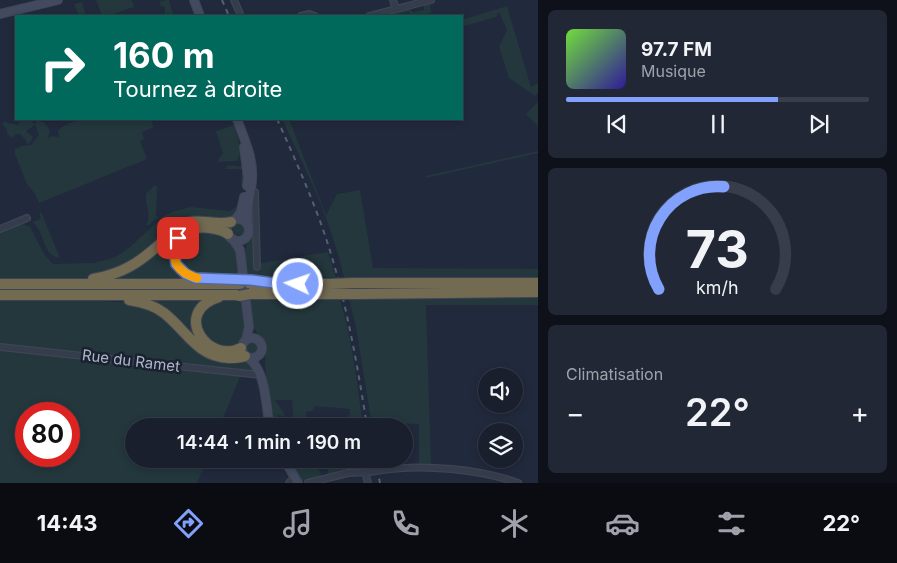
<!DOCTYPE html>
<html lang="fr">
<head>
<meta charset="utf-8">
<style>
  :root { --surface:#191f2d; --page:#222735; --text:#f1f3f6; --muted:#9fa2aa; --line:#373d49; --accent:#81a1fc }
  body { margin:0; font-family:Inter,sans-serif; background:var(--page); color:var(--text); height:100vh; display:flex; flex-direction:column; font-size:19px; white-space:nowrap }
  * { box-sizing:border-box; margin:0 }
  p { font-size:16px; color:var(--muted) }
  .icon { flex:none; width:28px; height:28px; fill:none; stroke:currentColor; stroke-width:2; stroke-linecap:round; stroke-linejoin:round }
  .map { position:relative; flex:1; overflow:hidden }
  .side { display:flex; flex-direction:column; gap:10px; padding:10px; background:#0e1119; width:359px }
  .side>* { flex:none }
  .hud { position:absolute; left:15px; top:15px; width:448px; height:105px; border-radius:0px; box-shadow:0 2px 8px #0003,0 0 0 1px var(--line); background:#00695c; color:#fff; overflow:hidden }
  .tools { position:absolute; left:478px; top:368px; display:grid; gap:10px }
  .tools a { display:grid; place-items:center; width:45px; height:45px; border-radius:50%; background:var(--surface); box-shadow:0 2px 8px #0003,0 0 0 1px var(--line); font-size:25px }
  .speed { position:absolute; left:15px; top:402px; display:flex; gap:10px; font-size:25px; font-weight:700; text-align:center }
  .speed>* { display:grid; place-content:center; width:65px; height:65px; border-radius:50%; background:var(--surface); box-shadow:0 2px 8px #0003,0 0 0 1px var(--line); line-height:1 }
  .speed .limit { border:8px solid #d22; background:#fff; color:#111 }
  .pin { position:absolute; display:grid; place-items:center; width:42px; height:42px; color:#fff; margin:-21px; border-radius:10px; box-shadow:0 2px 8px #0006 }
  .me { position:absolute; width:55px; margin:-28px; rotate:273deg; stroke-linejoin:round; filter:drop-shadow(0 0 4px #0008) }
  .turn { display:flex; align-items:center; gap:18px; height:105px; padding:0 15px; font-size:22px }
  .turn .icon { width:65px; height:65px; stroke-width:2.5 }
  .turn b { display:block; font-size:35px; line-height:42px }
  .big { font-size:38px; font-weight:600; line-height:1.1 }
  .side .card { flex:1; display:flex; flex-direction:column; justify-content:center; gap:8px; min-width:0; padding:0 18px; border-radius:8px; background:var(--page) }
  .side .dial { align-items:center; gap:0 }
  .dial svg { height:130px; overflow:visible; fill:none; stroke:var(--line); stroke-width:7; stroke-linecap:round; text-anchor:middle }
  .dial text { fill:var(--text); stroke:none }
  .song { display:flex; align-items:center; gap:15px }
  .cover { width:60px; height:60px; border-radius:8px; background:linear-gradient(135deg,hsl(100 70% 55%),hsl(250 70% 35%)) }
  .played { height:5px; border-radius:2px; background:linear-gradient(90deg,var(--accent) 70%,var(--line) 70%) }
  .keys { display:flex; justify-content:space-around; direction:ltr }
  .heat { display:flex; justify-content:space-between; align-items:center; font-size:28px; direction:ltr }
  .trip { position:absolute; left:125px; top:418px; width:288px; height:50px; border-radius:25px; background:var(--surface); box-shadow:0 2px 8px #0003,0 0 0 1px var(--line); font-weight:600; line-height:50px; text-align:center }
  .tab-bar { display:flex; height:80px; justify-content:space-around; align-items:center; background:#0a0c12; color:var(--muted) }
  .tab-bar .icon { width:35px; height:35px }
  .tab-bar .selected { color:var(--accent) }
  .tab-bar b { font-size:22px; color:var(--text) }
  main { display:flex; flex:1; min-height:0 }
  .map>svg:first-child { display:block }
</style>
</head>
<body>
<main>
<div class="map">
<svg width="539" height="483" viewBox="0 0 539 483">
  <rect width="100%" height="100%" fill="#21293c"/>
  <path fill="#23373d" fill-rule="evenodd" d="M 96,0 L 132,0 L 134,7 L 107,16 L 102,16 Z
    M 166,0 L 169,0 L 172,11 L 175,16 L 165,16 L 165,7 L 161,6 L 159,2 Z
    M 82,2 L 86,16 L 79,16 L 74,4 Z
    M 427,3 L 430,3 L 431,13 L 427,14 L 427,16 L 410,16 L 409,12 L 388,16 L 387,15 L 377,16 L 409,8 L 413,12 L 424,10 L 424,4 Z
    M 507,6 L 531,87 L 538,83 L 538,92 L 535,96 L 509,78 L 499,47 L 507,30 L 499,12 L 496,17 L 461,27 L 461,20 Z
    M 538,102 L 538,130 L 537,125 L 526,114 Z
    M 19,119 L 29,119 L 35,124 L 37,119 L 45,123 L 50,131 L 48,138 L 53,136 L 59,138 L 58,131 C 72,113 128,119 150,119 L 154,127 L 142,132 L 144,139 L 140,141 L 147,159 L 39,203 L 35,194 L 27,184 L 15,154 L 15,149 L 22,146 L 31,145 L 39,135 L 35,125 L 26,131 L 33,137 L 30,143 L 27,144 L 26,140 L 20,134 L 15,134 L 13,138 L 7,134 L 7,129 L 3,125 L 3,122 L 18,125 Z
    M 282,119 L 289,119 L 326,215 L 337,194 L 360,190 L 373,268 L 538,269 L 538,279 L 344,278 C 332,222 306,170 282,119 Z
    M 234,125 C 237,136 244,150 237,161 L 217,162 L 223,153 L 216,131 Z
    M 538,151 L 538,153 L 426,178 L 426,176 Z
    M 228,165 L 243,167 L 246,178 L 245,189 L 241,185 L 242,169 L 225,169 Z
    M 154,186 L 157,186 L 156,215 L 158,217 L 149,225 L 146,225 C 152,214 145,205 146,194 Z
    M 240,194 L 242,195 L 240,208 L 234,218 L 198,219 L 147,252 L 108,274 L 86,278 L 0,279 L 0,231 L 21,223 L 30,227 L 44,254 L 53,264 L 93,263 L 110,259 L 119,255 L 131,246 L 164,216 L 175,211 L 191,207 L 230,211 L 236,207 Z
    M 41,212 L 60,258 C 42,257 45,230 32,222 L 41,219 L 39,213 Z
    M233 229a6 6 0 1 1 12 0a6 6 0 1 1-12 0Z
    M 188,226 L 173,246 L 188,279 L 107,281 Z
    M 216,232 C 240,243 237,253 241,277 C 221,272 191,284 180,260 C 175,250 182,240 189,233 Z
    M 253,232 L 255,269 L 257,270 L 260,270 L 261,263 L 328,252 L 336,278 L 246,276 C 245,258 242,249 253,232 Z
    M 538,296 L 539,305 L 426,305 L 431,465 L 419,465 L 419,424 L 388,423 L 388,426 L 372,426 L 356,327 L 349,300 Z
    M 0,298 L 89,300 L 134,303 L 162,316 L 191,346 L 245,360 L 251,364 L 254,369 L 252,372 L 180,363 L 176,366 L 241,374 L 220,426 L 134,426 L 134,459 L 207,459 L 197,483 L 0,483 ZM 26,414 L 69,414 L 69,456 L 26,456 Z
    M 209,298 L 193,322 L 215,355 L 151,303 L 153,299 Z
    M 331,299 L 332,300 L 340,300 C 353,341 357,384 363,426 L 349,426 L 350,409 L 315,406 L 312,411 L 306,412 L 306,426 L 294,426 L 292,400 L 275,400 L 285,415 L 284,417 L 277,415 L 280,422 L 275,424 C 269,399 263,372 266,347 L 254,328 L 250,300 Z
    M 230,300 L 244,301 C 246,323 249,329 236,348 L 226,349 L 208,340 L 200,322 C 206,304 211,301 230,300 Z
    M246 348a6 6 0 1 1 12 0a6 6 0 1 1-12 0Z
    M 377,459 L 390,459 L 390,466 L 378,468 Z
    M 348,460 C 346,473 339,475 328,475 L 328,461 Z
    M 294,463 L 312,466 L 319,470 L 322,478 L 301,481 L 299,479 L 292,465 Z"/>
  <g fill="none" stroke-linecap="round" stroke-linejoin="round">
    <defs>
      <path id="street" d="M 234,0 L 241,16
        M 393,0 L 396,9
        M 301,16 L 309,14 L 315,16
        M 369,16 L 431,0
        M 255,192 L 257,267
        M 0,229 L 27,218
        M 0,347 L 261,375
        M 383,470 C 422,464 481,469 518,483
        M 365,472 L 368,483
        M 289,483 L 294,477
        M 308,483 L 348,473 L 369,472"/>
      <path id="secondary" d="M 194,0 L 200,16
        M 0,14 L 58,0
        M 237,119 C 244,139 254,158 252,180 C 251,195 246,209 247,224
        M 244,147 L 248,178 L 247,186
        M227 230a11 11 0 1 1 22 0a11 11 0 1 1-22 0Z
        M 235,220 L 241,212 L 244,197
        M 233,239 L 240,250 L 249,327 L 246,340
        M242 348a10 10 0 1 1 20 0a10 10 0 1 1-20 0Z
        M 250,359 C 267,375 265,405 270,426
        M 284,459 L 298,483"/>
      <path id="highway" d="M 207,278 C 203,278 199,279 195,278 C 161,269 170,223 210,228 C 217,229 223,230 228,234
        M 93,279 C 122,274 139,263 161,243 C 167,237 173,229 181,225 C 196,217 215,226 231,222
        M 353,283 L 539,283
        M 0,284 L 240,284
        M 250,284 L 330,284
        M 250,294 L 331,294
        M 358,294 L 539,292
        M 0,295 L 239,295
        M 219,297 C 171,312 208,365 241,348
        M 129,300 C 142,302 154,305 164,313 C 187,331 197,357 229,358 C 235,358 240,358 245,356"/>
    </defs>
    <use href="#street" stroke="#3e4555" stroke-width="8"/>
    <use href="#secondary" stroke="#3e4555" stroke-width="10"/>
    <use href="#highway" stroke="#3d4354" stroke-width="12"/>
    <use href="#street" stroke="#353c4c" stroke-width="5.5"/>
    <use href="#secondary" stroke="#434a5f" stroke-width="8"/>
    <use href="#highway" stroke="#736a52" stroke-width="10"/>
    <path stroke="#575f73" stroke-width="2" stroke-dasharray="5 5" stroke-linecap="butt" d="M 222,0 L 229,16
      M 277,119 C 292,152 307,186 320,221 C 344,287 356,357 367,426
      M 375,459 L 380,483"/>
    <defs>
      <path id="street-bridge" d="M 369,472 L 383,470"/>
      <path id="highway-bridge" d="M 240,280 L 251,280
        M 330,284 L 353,283
        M 331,294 L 358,294
        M 239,296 L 250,294"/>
    </defs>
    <use href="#street-bridge" stroke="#3e4555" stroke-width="8" stroke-linecap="butt"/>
    <use href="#highway-bridge" stroke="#3d4354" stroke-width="12" stroke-linecap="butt"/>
    <use href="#street-bridge" stroke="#353c4c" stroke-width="5.5"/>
    <use href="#highway-bridge" stroke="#736a52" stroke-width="10"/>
  </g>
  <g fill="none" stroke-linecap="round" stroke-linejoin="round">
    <defs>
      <path id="route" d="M 178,238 L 174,247 L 176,264 L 186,274 L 195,278 L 251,280 L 282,284 L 298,284"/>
    </defs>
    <use href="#route" stroke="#5469a4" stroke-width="12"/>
    <use href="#route" stroke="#81a1fc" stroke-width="9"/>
    <path stroke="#f59e0b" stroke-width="9" d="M 175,259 C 177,270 187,275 197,278"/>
  </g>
  <g text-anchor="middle" stroke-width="5" stroke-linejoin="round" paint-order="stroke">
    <g font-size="15" fill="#b0b6c8" stroke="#1a2131">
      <text transform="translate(131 361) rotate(7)" y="5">Rue du Ramet</text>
    </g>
  </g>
</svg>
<div class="tools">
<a><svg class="icon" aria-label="sound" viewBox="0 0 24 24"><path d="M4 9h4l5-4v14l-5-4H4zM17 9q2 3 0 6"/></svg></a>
<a><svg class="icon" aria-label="layers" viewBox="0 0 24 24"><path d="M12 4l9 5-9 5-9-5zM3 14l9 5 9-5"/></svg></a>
</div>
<div class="speed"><div class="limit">80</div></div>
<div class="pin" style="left:178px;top:238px;background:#d93025"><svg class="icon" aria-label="arrive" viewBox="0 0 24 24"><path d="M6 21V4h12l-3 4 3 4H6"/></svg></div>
<svg class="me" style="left:298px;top:284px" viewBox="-20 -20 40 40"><circle r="17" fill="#81a1fc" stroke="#fff" stroke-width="3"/><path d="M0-11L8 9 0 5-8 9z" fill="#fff"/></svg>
<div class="trip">14:44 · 1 min · 190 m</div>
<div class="hud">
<div class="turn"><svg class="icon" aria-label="right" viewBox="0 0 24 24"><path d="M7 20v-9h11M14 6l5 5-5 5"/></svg><div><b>160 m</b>Tournez à droite</div></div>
</div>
</div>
<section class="side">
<div class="card">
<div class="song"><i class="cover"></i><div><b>97.7 FM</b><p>Musique</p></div></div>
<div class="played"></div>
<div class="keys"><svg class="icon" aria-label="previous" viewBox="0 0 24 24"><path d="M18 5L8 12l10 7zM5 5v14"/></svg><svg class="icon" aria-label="pause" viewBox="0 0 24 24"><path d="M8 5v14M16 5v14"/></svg><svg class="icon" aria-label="next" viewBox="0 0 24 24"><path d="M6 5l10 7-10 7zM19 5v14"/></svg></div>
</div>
<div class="card dial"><svg viewBox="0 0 100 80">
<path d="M14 69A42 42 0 1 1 86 69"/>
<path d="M14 69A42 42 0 0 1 54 6" stroke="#81a1fc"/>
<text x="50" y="56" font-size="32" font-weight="700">73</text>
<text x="50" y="72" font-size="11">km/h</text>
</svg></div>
<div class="card"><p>Climatisation</p>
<div class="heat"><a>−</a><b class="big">22°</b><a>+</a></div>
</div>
</section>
</main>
<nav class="tab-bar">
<b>14:43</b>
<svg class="icon selected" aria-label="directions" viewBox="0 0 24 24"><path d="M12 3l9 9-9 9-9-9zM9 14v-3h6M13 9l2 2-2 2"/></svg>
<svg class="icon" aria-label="music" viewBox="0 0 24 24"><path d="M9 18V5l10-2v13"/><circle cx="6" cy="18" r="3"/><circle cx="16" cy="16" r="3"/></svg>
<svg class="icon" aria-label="phone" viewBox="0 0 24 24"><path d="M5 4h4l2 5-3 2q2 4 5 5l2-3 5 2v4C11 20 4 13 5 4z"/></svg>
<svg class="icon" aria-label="climate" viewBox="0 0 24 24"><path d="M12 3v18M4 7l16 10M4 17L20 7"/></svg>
<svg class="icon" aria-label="car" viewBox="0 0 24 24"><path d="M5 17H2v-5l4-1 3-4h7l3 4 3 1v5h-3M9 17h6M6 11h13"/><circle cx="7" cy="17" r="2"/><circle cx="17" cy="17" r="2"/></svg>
<svg class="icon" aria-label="filters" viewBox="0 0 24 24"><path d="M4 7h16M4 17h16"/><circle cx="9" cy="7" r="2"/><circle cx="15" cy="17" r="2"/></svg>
<b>22°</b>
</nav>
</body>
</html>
